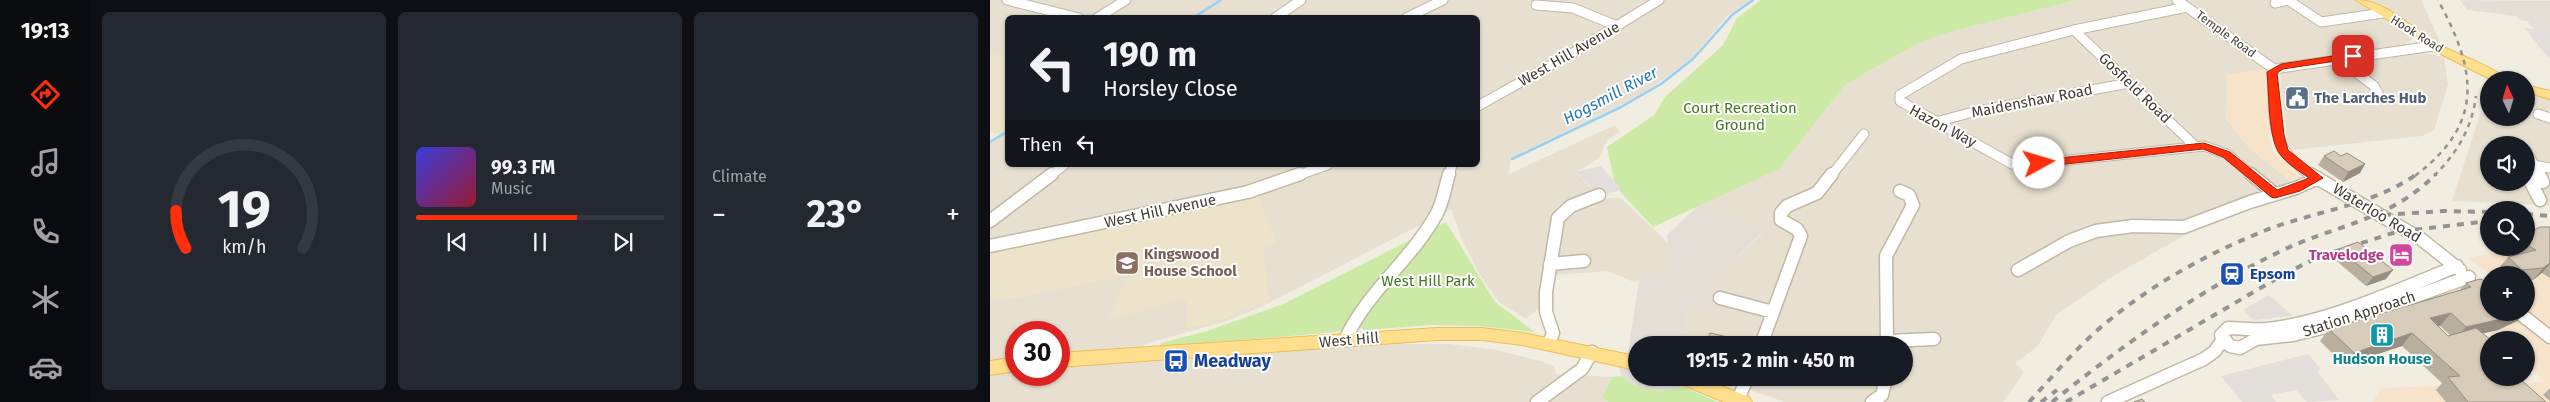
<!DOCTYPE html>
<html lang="en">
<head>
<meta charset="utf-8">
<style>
  :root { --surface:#171b24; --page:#242831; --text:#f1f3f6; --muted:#9ea1a6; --line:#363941; --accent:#ff2f0b }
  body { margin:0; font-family:"Fira Sans",sans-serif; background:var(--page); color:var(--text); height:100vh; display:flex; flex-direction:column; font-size:19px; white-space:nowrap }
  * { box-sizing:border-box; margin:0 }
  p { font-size:16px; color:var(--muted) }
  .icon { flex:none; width:28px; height:28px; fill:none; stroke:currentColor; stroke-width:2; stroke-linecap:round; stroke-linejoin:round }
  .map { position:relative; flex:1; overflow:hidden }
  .panel { display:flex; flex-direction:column; gap:12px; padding:12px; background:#0d0f14; width:900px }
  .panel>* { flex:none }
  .guide { position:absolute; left:15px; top:15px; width:475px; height:152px; border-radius:8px; box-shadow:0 1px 4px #0004; background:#171b24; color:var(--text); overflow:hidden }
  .needle { width:32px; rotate:356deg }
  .tools { position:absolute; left:1490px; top:71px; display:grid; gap:10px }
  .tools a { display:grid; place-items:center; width:55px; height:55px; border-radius:50%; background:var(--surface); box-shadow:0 1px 4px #0004; font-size:25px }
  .speed { position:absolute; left:15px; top:321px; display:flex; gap:10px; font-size:25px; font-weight:700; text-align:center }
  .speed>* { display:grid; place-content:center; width:65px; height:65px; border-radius:50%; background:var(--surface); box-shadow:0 1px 4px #0004; line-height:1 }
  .speed .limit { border:8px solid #d22; background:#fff; color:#111 }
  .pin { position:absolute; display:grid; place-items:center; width:42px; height:42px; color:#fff; margin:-21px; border-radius:10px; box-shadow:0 2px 8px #0006 }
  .me { position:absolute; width:55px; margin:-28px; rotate:84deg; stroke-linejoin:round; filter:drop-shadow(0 0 4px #0008) }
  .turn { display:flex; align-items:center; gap:18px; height:105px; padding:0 15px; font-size:22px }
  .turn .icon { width:65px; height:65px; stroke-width:2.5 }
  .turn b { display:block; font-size:35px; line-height:42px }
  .then { display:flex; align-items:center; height:48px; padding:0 15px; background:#0003; gap:10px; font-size:19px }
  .big { font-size:38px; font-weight:700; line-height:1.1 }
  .panel .widget { flex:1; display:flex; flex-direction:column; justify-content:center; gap:8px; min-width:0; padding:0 18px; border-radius:8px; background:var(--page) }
  .panel .dial { align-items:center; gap:0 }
  .dial svg { height:130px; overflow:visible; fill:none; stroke:var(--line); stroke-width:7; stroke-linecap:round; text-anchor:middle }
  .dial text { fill:var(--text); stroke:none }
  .song { display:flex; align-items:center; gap:15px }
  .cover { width:60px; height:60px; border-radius:8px; background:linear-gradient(135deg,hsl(240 70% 55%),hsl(350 70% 35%)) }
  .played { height:5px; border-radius:2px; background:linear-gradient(90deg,var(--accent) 65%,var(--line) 65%) }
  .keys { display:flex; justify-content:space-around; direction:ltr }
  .heat { display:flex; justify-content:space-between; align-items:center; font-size:28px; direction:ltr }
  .panel .tiles { flex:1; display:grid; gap:12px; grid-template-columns:repeat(3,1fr) }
  .trip { position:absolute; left:638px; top:336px; width:285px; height:50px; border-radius:25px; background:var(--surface); box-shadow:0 1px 4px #0004; font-weight:700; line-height:50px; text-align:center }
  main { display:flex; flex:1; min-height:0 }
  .menu { display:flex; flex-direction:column; width:90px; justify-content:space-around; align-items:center; background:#090b0e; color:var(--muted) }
  .menu .icon { width:35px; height:35px }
  .menu .on { color:var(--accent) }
  .menu b { font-size:22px; color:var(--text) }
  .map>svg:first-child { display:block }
</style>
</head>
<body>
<main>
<nav class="menu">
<b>19:13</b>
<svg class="icon on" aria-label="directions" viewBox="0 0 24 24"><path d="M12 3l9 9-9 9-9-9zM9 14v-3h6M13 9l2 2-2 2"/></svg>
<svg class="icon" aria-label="music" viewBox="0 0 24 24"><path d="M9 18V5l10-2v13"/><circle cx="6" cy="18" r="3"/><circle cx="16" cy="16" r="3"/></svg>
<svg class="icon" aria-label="phone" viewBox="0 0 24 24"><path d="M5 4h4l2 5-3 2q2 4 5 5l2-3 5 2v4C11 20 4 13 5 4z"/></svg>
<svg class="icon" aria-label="climate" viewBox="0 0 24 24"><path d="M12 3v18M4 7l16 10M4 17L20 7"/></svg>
<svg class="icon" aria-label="car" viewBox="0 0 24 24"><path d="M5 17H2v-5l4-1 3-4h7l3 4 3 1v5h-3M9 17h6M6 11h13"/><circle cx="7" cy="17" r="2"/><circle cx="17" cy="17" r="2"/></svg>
</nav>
<section class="panel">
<div class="tiles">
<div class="widget dial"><svg viewBox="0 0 100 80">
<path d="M14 69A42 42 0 1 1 86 69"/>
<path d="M14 69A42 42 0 0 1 8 46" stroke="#ff2f0b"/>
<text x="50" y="56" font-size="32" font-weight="700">19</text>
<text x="50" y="72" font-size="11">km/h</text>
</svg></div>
<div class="widget">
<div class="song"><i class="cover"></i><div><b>99.3 FM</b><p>Music</p></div></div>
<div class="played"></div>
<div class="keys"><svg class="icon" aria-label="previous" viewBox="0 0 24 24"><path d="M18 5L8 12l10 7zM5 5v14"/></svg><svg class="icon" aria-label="pause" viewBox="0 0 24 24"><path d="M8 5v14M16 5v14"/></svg><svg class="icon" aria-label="next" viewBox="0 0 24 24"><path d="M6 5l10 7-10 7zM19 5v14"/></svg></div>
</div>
<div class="widget"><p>Climate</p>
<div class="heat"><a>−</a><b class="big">23°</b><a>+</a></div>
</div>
</div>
</section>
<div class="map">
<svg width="1560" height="402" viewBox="0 0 1560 402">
  <rect width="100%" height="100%" fill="#f2ede1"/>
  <path fill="#e7dfcf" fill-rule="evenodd" d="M 0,0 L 761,0 L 737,16 L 702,58 L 655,93 L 521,158 L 519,174 L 625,125 L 630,132 L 617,140 L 609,158 L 586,173 L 612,198 L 631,198 L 678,243 L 681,269 L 644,282 L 618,271 L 565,275 L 563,296 L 536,319 L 509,302 L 490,275 L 473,242 L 461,209 L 275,305 L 237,321 L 155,344 L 146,363 L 395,344 L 459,344 L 507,350 L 557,363 L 564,367 L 566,374 L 622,377 L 612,398 L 618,402 L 0,402 L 0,143 L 12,136 L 17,133 L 18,165 L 488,165 L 488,18 L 18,18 L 17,58 L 0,54 ZM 26,332 L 69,332 L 69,375 L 26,375 Z
    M 1087,0 L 1431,0 L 1451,44 L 1438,36 L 1426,37 L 1416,43 L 1424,51 L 1454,57 L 1458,85 L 1444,130 L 1432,136 L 1302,150 L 1297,141 L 1290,70 L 1277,68 L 1236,119 L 1260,149 L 1303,183 L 1187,222 L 1200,232 L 1118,279 L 1066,315 L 1048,346 L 1025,363 L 1034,372 L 1013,402 L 795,402 L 724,378 L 914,378 L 914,345 L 691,345 L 698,309 L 721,281 L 773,233 L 710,204 L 789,169 L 855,85 L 928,43 L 963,31 Z
    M 1499,87 L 1499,118 L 1536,118 L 1536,93 L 1560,99 L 1560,205 L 1462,201 ZM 1499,145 L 1536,145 L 1536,182 L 1499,182 Z"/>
  <path fill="#f7e3ca" d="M 1277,68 L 1279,138 L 1284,153 L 1314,180 L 1303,183 L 1260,149 L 1236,119 L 1237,75 Z
    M 1560,236 L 1560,402 L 1383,402 L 1391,388 L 1556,382 L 1536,365 L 1536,340 L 1508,340 L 1452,293 L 1499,282 L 1499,312 L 1536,312 L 1536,275 L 1501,275 L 1478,258 L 1506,253 L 1504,248 L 1536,248 Z"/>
  <path fill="#e4ded7" d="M 1470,0 L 1560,1 L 1560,31 L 1544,29 L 1537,21 L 1529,20 L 1526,16 L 1477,10 Z
    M 710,204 L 773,232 L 721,281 L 722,306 L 698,309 L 691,345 L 646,345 L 646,353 L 638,352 L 649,280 L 681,269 L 677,235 Z"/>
  <path fill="#ede3ca" d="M 0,54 L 17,58 L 17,133 L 13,136 L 0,132 Z
    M 269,198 L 287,242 L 273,248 L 279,300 L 237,318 L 197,329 L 197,299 L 117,320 L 138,275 L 29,298 L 0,301 L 0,250 L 197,209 Z"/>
  <path fill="#cceaa6" d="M 771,0 L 1087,0 L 963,31 L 928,43 L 855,85 L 789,169 L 663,227 L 625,186 L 617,147 L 664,115 L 675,97 L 733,45 L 747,18 Z
    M 456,222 L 505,302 L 545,332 L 489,326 L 441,325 L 376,330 L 371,328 L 335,333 L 170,347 L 171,343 L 217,331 L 293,304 Z
    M 632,376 L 642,384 L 658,389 L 670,391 L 694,387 L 728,402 L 618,402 L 612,398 L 622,377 Z"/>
  <path fill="#e2dfdb" d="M 1535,28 L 1560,31 L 1560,58 L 1557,57 Z
    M 611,166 L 629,186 L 632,190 L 609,195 L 586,172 Z
    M 1279,295 L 1303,316 L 1263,320 L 1253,310 Z
    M 1318,354 L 1331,369 L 1327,371 L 1349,400 L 1317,402 L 1306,390 L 1281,395 L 1286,402 L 1252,402 L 1231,376 Z
    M 628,365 L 646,370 L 646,378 L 670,378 L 696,384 L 694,387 L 670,391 L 658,389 L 642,384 L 632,376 Z"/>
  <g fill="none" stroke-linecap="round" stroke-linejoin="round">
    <path stroke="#98cff5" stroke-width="2.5" d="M 203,18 L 231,0
      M 0,142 L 18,131
      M 522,159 L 631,107 L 671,84 L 703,59 L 742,15 L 763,0"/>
    <defs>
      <path id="minor-far1" d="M 17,0 L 89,18
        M 1187,0 L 1284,69
        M 1285,3 L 1298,0 L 1331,22 L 1393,13
        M 546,5 L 583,8 L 627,26
        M 1197,7 L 1084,30 L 971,59 L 910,95 L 910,101 L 1022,164 L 1033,165 L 1214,146 L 1237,154 L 1263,176
        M 107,18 L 136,0
        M 285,18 L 311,0
        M 416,18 L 453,0
        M 1084,30 L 1205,146
        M 1347,58 L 1384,86 L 1389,95
        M 1284,69 L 1282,71 C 1285,119 1277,146 1322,176
        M 1284,69 L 1443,46
        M 488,106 L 581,54 L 669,0
        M 1548,114 L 1560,118
        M 946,122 L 983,112 L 1139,83
        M 1536,150 L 1550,176
        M 1544,165 L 1560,168
        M 60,176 L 74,165
        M 306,176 L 337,165
        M 459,176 L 462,165
        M 841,176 L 874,134"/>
      <path id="minor" d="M 1261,174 L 1285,194
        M 1320,174 L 1431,239 L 1470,270
        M 1549,174 L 1553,182 L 1539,179 L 1550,200
        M 0,221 L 62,174
        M 0,246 L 258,192 L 310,174
        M 560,264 L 594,261
        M 1467,266 C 1411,289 1336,323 1277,329 C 1264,330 1251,328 1238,328 L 1231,335 L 1240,346 L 1250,348 L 1266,339 L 1303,335 L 1348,324 L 1479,277
        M 1028,270 L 1079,241 L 1106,231 L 1143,226 L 1194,227 L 1260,202 L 1306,188 L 1328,178
        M 730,298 L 783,312
        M 1528,312 L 1560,337
        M 355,340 C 376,293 421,260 446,215 C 453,203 455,187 459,174
        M 897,341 L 944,339
        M 559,343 L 563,333 L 556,312 L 556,292 L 568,218 L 581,206 L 609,195
        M 771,345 L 811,236 L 807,229 L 791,220 L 791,213 L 797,206 L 827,193 L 842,174
        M 897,345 L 896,256 L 923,205 L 919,195 L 910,191
        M 748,400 L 757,378
        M 547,402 L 592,369 L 602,352
        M 882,402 L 892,395 L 896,378
        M 1118,402 L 1214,359 L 1225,351 L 1233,339"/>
      <path id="major" d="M 1366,0 C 1397,0 1423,30 1449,45 C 1465,53 1507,68 1517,80 L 1502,80 L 1439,48 L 1424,36 Z
        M 1536,85 L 1560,91 L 1560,99 L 1536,92 Z
        M 447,328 L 492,328 L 533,333 L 646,356 L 646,370 L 533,345 L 492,340 L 447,340 L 69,367 L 69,353 Z
        M 26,357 L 26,371 L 0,375 L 0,361 Z
        M 687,378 L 712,378 L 759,397 L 762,402 L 734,402 L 689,383 Z"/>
    </defs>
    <use href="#minor-far1" stroke="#c1b8a6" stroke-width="11"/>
    <use href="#minor" stroke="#c1b8a6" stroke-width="15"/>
    <use href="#major" stroke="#ebbe56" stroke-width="2"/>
    <use href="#minor-far1" stroke="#fff" stroke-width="9"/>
    <use href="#minor" stroke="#fff" stroke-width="12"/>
    <use href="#major" fill="#ffde8d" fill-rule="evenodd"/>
    <path stroke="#939393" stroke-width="2.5" stroke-dasharray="5 5" stroke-linecap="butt" d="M 1425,176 C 1496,122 1486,70 1448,0
      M 1444,176 C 1467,153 1482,128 1486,96"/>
    <path stroke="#939393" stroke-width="4" stroke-dasharray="7 7" stroke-linecap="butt" d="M 1536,214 L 1560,216
      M 1394,215 L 1453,211 L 1499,212
      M 1039,402 C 1066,373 1091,342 1122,318 C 1166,282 1221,252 1274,231 C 1324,211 1382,206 1427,174
      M 1051,402 L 1067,390
      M 1062,402 C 1132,346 1206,292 1287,253 C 1345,224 1397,223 1446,174
      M 1076,402 L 1291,276 L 1328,257 L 1406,232 L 1499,221"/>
  </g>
  <path fill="#b9af9f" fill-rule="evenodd" d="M 1334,156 L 1351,156 L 1375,164 L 1370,173 L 1353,182 L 1328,165 Z
    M 1560,227 L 1560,278 L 1552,273 L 1543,280 L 1536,280 L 1536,275 L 1515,275 L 1508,269 L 1518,257 L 1525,255 L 1517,250 L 1520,248 L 1536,248 L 1536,234 Z
    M 1349,249 L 1396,279 L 1376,286 L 1343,258 Z
    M 1490,279 L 1499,312 L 1535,312 L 1527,321 L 1508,330 L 1493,333 L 1499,378 L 1556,402 L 1456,402 L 1446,390 L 1452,383 L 1412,346 L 1354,365 L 1330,341 L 1339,329 L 1470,290 L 1476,283 ZM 1448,326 L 1450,326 L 1460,335 L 1458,336 Z
    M 729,378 L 744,378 L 742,383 L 729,379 Z
    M 1559,389 L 1560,389 L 1560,401 L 1553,395 Z"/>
  <path fill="#968e82" d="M 1375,164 L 1370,173 L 1353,182 L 1358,172 Z
    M 1560,263 L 1560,264 L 1552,273 L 1543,280 L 1553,268 Z
    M 1403,270 L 1396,279 L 1376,286 L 1383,277 Z
    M 1530,312 L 1535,312 L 1527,321 L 1508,330 L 1465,340 L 1476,327 Z
    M 1461,313 L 1450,326 L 1429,331 L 1440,318 Z
    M 1422,333 L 1412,346 L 1354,365 L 1364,353 Z"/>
  <path fill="#d7cbb9" stroke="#968e82" d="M 1344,151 L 1351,156 L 1357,153 L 1375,164 L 1358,172 L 1334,156 Z
    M 1550,227 L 1560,227 L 1560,263 L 1553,268 L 1532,270 L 1518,257 L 1546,250 L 1536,244 L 1536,234 Z
    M 1368,242 L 1403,270 L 1383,277 L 1349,249 Z
    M 1490,279 L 1499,282 L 1499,312 L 1530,312 L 1520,317 L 1476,327 L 1461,313 L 1440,318 L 1458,336 L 1486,328 L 1501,340 L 1499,340 L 1499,378 L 1529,378 L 1556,402 L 1478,402 L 1458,377 L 1470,376 L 1422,333 L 1364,353 L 1339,329 L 1481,287 L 1476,283 Z
    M 720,333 L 742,338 L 739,345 L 715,345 Z
    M 1152,399 L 1155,402 L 1144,402 Z"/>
  <path fill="#ff2f0b" stroke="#a61f07" d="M 1363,53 L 1367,56 L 1366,58 L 1293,69 L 1287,73 L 1294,135 L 1298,150 L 1333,178 L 1310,191 L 1285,198 L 1281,197 L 1233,157 L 1213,149 L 1049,167 L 1044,163 L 1049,160 L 1214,143 L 1240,152 L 1287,190 L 1319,178 C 1309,171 1297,164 1289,153 C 1278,136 1279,92 1277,72 L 1291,64 Z"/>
  <defs>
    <symbol id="civic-square" viewBox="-11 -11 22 22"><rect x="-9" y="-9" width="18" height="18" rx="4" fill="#5c6f8a" stroke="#fff"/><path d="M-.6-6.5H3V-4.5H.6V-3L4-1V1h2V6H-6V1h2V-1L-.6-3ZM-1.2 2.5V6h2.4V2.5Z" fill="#fff"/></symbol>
    <symbol id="hotel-square" viewBox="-11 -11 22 22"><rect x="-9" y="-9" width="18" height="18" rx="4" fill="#d1479c" stroke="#fff"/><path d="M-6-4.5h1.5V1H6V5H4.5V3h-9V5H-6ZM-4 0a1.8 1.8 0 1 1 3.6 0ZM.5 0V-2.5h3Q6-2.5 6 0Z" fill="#fff"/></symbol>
    <symbol id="school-square" viewBox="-11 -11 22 22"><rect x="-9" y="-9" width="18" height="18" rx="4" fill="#8d6e63" stroke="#fff"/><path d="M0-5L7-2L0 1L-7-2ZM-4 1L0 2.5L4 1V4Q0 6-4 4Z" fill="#fff"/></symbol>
    <symbol id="station-square" viewBox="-11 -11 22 22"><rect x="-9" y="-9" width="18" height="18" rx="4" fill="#1a4fb4" stroke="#fff"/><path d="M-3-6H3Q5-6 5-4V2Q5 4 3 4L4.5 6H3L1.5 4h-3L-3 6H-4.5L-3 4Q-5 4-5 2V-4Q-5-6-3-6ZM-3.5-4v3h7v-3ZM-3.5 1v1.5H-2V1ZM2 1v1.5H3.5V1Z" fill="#fff"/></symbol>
    <symbol id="building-square" viewBox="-11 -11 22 22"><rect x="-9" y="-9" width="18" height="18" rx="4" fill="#0f9aa8" stroke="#fff"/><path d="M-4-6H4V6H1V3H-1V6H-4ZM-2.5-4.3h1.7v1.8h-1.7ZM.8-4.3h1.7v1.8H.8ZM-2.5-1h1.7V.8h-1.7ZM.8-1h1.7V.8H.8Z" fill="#fff"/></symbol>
    <symbol id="bus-square" viewBox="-11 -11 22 22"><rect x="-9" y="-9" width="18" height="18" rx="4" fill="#1a4fb4" stroke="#fff"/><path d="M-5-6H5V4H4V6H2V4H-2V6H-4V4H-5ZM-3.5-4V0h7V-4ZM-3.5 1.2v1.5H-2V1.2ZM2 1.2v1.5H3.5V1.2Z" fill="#fff"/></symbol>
  </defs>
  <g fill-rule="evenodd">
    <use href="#civic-square" x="1293" y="84" width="28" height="28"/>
    <use href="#hotel-square" x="1397" y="241" width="28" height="28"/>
    <use href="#school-square" x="123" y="249" width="28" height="28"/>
    <use href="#station-square" x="1228" y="260" width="28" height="28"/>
    <use href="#building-square" x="1378" y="321" width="28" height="28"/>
    <use href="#bus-square" x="172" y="347" width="28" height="28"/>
  </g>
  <g text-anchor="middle" stroke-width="4" stroke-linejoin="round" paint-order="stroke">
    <g font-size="12" fill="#443d32" stroke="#fff">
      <text transform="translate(1236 34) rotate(36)" y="4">Temple Road</text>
      <text transform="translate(1427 34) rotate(32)" y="4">Hook Road</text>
    </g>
    <g font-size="15" fill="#443d32" stroke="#fff">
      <text transform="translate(579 54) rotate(-30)" y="5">West Hill Avenue</text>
      <text transform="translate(1145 88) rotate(44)" y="5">Gosfield Road</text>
      <text transform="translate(1042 101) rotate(-11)" y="5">Maidenshaw Road</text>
      <text transform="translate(953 126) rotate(28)" y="5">Hazon Way</text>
      <text transform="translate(170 211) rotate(-12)" y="5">West Hill Avenue</text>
      <text transform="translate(1387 213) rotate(31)" y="5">Waterloo Road</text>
      <text transform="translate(1369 314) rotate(-18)" y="5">Station Approach</text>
      <text transform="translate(359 340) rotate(-5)" y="5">West Hill</text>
    </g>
    <g font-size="15" font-weight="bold" fill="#4e5e75" stroke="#fff" text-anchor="start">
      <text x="1324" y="103">The Larches Hub</text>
    </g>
    <g font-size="15" fill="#437822" stroke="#fff">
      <text x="750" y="113">Court Recreation<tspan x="750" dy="17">Ground</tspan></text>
      <text x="438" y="286">West Hill Park</text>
    </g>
    <g font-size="15" font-weight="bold" fill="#785e54" stroke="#fff" text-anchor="start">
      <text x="154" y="259">Kingswood<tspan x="154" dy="17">House School</tspan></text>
    </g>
    <g font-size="15" font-weight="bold" fill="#b23c85" stroke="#fff" text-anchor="end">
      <text x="1394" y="260">Travelodge</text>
    </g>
    <g font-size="15" font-weight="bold" fill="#164399" stroke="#fff" text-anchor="start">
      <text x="1260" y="279">Epsom</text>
    </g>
    <g font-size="15" font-weight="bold" fill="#0d838f" stroke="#fff">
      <text x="1392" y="364">Hudson House</text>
    </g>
    <g font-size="16" font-style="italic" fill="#2579b5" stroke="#fff">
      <text transform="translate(620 95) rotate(-28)" y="6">Hogsmill River</text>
    </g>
    <g font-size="18" font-weight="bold" fill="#164399" stroke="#fff" text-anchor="start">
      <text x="204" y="367">Meadway</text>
    </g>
  </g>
</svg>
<div class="tools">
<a><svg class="needle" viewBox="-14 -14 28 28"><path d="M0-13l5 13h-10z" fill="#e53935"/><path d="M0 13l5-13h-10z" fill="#9ea1a6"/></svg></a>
<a><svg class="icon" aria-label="sound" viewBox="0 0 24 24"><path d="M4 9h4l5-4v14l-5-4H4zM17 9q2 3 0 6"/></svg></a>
<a><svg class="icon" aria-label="search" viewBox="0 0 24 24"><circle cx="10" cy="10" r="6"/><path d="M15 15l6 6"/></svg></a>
<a>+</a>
<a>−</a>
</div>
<div class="speed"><div class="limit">30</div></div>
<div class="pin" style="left:1363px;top:56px;background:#d93025"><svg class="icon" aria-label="arrive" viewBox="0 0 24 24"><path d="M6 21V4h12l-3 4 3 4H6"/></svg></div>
<svg class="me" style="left:1049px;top:163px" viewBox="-20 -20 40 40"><circle r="19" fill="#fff"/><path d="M0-13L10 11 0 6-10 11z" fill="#ff2f0b"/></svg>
<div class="trip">19:15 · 2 min · 450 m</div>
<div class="guide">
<div class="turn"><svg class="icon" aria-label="left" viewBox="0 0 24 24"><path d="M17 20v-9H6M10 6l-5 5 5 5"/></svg><div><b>190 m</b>Horsley Close</div></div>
<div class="then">Then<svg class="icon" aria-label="left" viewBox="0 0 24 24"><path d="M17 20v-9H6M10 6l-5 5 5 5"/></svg></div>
</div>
</div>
</main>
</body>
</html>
